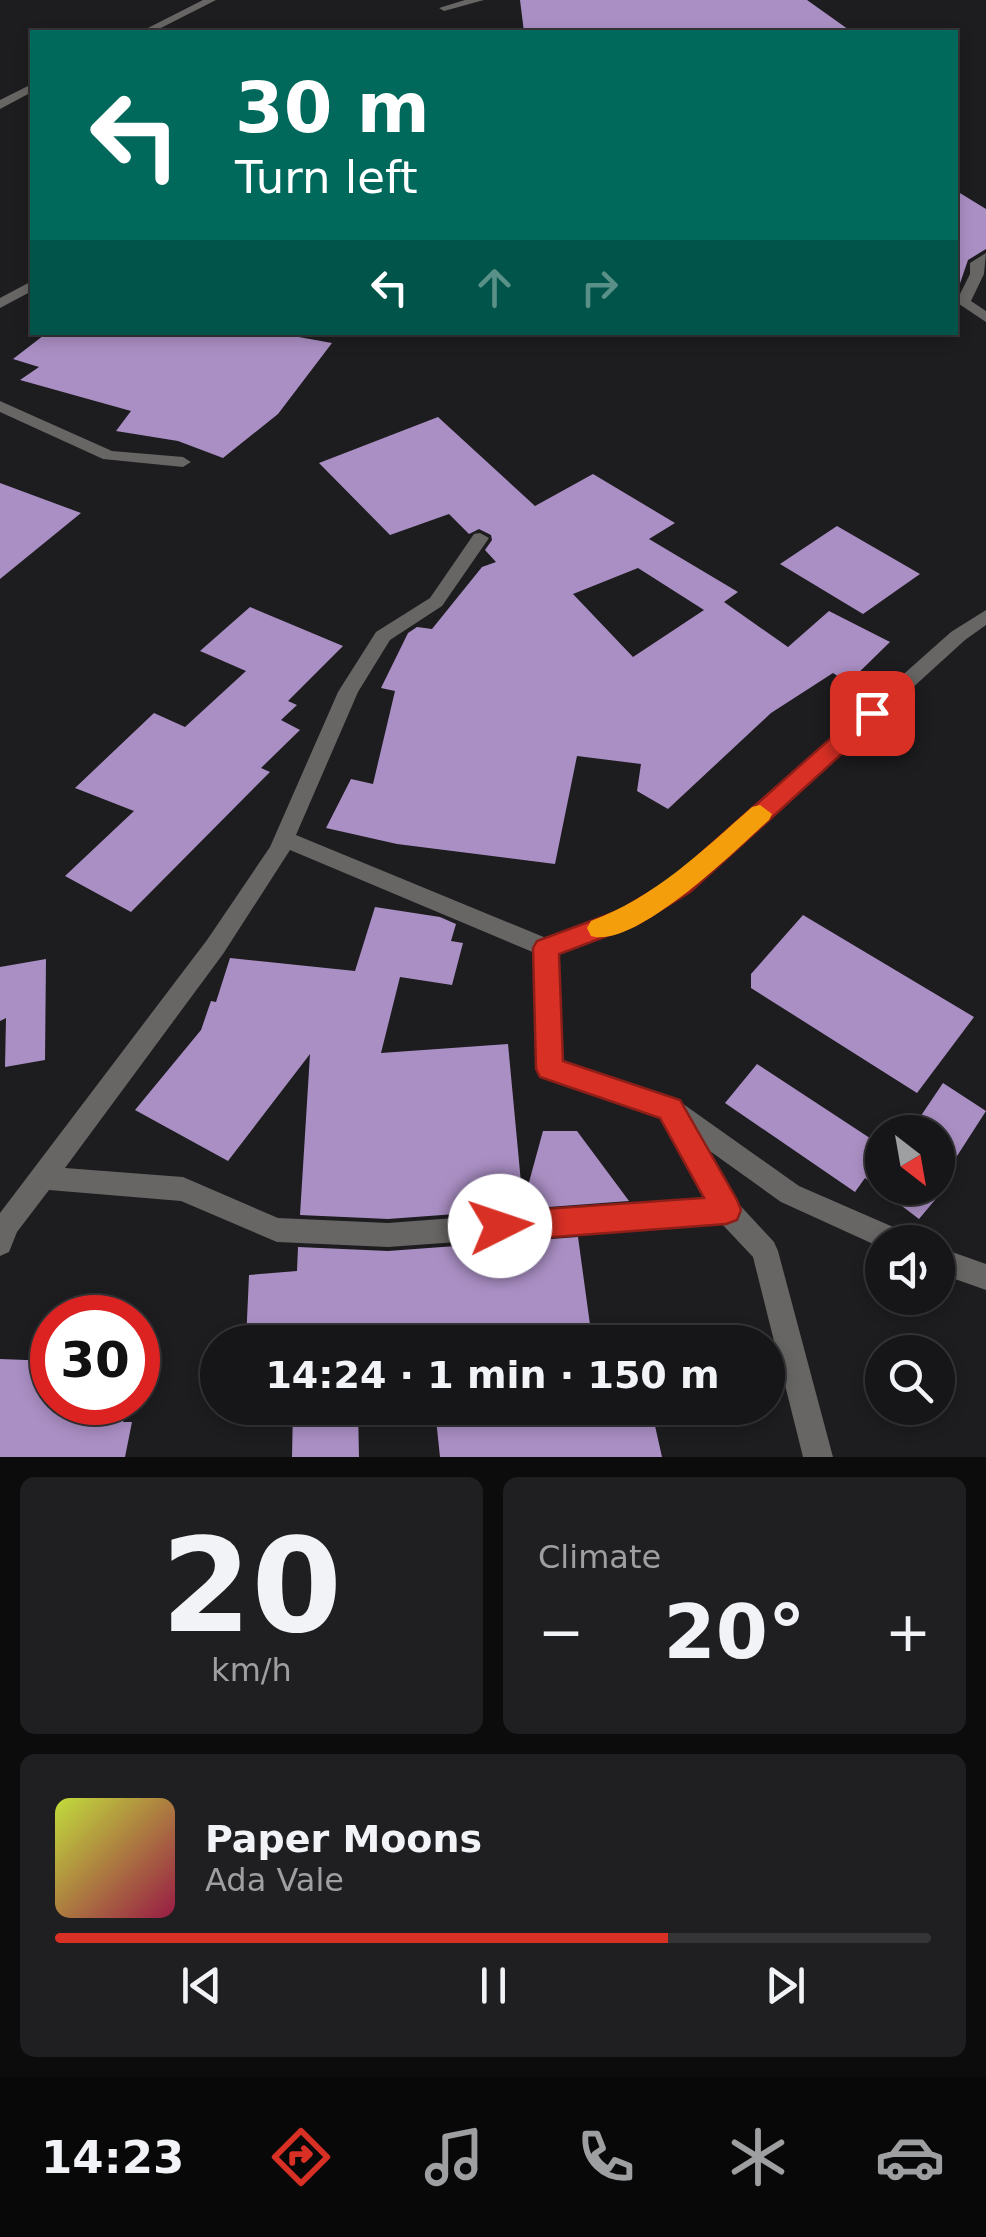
<!DOCTYPE html>
<html lang="en">
<head>
<meta charset="utf-8">
<style>
  :root { --surface:#161517; --page:#1f1e20; --text:#f1f3f6; --muted:#9e9fa1; --line:#353436; --accent:#d93025 }
  body { margin:0; font-family:"DejaVu Sans",sans-serif; background:var(--page); color:var(--text); height:100vh; display:flex; flex-direction:column; font-size:38px; white-space:nowrap }
  * { box-sizing:border-box; margin:0 }
  p { font-size:32px; color:var(--muted) }
  .icon { flex:none; width:55px; height:55px; fill:none; stroke:currentColor; stroke-width:2; stroke-linecap:round; stroke-linejoin:round }
  .map { position:relative; height:1457px; overflow:hidden }
  .details { display:flex; flex-direction:column; gap:20px; padding:20px; background:#0c0c0d; flex:1 }
  .details>* { flex:none }
  .top-card { position:absolute; left:30px; top:30px; width:928px; height:305px; border-radius:0px; box-shadow:0 5px 15px #0003,0 0 0 2px var(--line); background:#00695c; color:#fff; overflow:hidden }
  .needle { width:65px; rotate:149deg }
  .buttons { position:absolute; left:865px; top:1115px; display:grid; gap:20px }
  .buttons a { display:grid; place-items:center; width:90px; height:90px; border-radius:50%; background:var(--surface); box-shadow:0 5px 15px #0003,0 0 0 2px var(--line); font-size:50px }
  .speed { position:absolute; left:30px; top:1295px; display:flex; gap:20px; font-size:50px; font-weight:700; text-align:center }
  .speed>* { display:grid; place-content:center; width:130px; height:130px; border-radius:50%; background:var(--surface); box-shadow:0 5px 15px #0003,0 0 0 2px var(--line); line-height:1 }
  .speed .limit { border:15px solid #d22; background:#fff; color:#111 }
  .pin { position:absolute; display:grid; place-items:center; width:85px; height:85px; color:#fff; margin:-42px; border-radius:20px; box-shadow:0 5px 15px #0006 }
  .me { position:absolute; width:110px; margin:-55px; rotate:86deg; stroke-linejoin:round; filter:drop-shadow(0 0 8px #0008) }
  .turn { display:flex; align-items:center; gap:35px; height:210px; padding:0 40px; font-size:45px }
  .turn .icon { width:130px; height:130px; stroke-width:2.5 }
  .turn b { display:block; font-size:70px; line-height:85px }
  .lanes { display:flex; align-items:center; height:95px; padding:0 40px; background:#0003; justify-content:center; gap:50px; direction:ltr }
  .lanes .off { opacity:.35 }
  .big { font-size:75px; font-weight:700; line-height:1.1 }
  .details .widget { flex:1; display:flex; flex-direction:column; justify-content:center; gap:15px; min-width:0; padding:0 35px; border-radius:15px; background:var(--page) }
  .details .dial { align-items:center; gap:0 }
  .dial b { font-size:130px; line-height:1 }
  .song { display:flex; align-items:center; gap:30px }
  .cover { width:120px; height:120px; border-radius:15px; background:linear-gradient(135deg,hsl(70 70% 55%),hsl(340 70% 35%)) }
  .played { height:10px; border-radius:5px; background:linear-gradient(90deg,var(--accent) 70%,var(--line) 70%) }
  .keys { display:flex; justify-content:space-around; direction:ltr }
  .heat { display:flex; justify-content:space-between; align-items:center; font-size:55px; direction:ltr }
  .details .tiles { flex:1; display:grid; gap:20px; grid-template-columns:1fr 1fr }
  .widget:last-child { grid-column:span 2 }
  .trip { position:absolute; left:200px; top:1325px; width:585px; height:100px; border-radius:50px; background:var(--surface); box-shadow:0 5px 15px #0003,0 0 0 2px var(--line); font-weight:700; line-height:100px; text-align:center }
  .tabs { display:flex; height:160px; justify-content:space-around; align-items:center; background:#090809; color:var(--muted) }
  .tabs .icon { width:70px; height:70px }
  .tabs .on { color:var(--accent) }
  .tabs b { font-size:45px; color:var(--text) }
  .map>svg:first-child { display:block }
</style>
</head>
<body>
<div class="map">
<svg width="986" height="1457" viewBox="0 0 986 1457">
  <rect width="100%" height="100%" fill="#1d1c1f"/>
  <path fill="#aa8fc4" fill-rule="evenodd" d="M 520,0 L 807,0 L 852,32 L 524,32 Z
    M 955,190 L 986,209 L 986,249 L 968,260 L 957,292 Z
    M 48,332 L 271,332 L 332,343 L 278,414 L 223,458 L 178,441 L 116,431 L 131,411 L 20,380 L 39,367 L 13,359 Z
    M 438,417 L 535,506 L 593,474 L 675,523 L 649,539 L 738,592 L 724,602 L 788,647 L 829,611 L 890,642 L 848,683 L 833,673 L 771,713 L 668,809 L 637,791 L 641,764 L 577,756 L 555,864 L 397,844 L 326,828 L 351,779 L 373,784 L 395,691 L 381,688 L 408,633 L 417,627 L 432,629 L 482,567 L 496,562 L 485,550 L 492,540 L 491,535 L 479,529 L 469,534 L 449,514 L 390,535 L 319,463 ZM 638,568 L 704,610 L 633,657 L 573,594 Z
    M 0,483 L 81,513 L 0,579 Z
    M 837,526 L 920,574 L 863,614 L 780,564 Z
    M 250,607 L 343,646 L 288,701 L 297,705 L 281,720 L 300,730 L 261,768 L 270,772 L 131,912 L 65,876 L 134,811 L 75,788 L 154,713 L 185,727 L 246,671 L 200,651 Z
    M 375,907 L 440,917 L 456,924 L 451,941 L 463,943 L 452,985 L 400,977 L 381,1053 L 508,1044 L 523,1204 L 543,1131 L 577,1131 L 629,1201 L 388,1219 L 300,1215 L 310,1054 L 228,1161 L 135,1110 L 201,1030 L 211,1001 L 216,1002 L 230,958 L 355,971 Z
    M 803,915 L 974,1017 L 917,1093 L 751,988 L 751,974 Z
    M 46,959 L 45,1060 L 5,1067 L 6,1018 L 0,1021 L 0,967 Z
    M 757,1064 L 882,1146 L 882,1188 L 938,1188 L 938,1132 L 910,1132 L 943,1083 L 986,1111 L 939,1184 L 945,1188 L 919,1219 L 865,1178 L 855,1192 L 725,1103 Z
    M 578,1237 L 591,1332 L 497,1342 L 246,1342 L 249,1275 L 297,1271 L 298,1247 L 388,1251 Z
    M 0,1359 L 52,1361 L 52,1402 L 127,1402 L 123,1422 L 132,1422 L 125,1457 L 0,1457 Z
    M 293,1408 L 358,1408 L 359,1457 L 292,1457 Z
    M 514,1408 L 651,1408 L 662,1457 L 440,1457 L 436,1419 Z"/>
  <g fill="none" stroke-linecap="round" stroke-linejoin="round">
    <path fill="#676664" fill-rule="evenodd" d="M 203,0 L 216,0 L 153,32 L 140,32 Z
      M 465,0 L 484,0 L 444,11 L 439,8 Z
      M 32,84 L 32,92 L 0,109 L 0,100 Z
      M 986,253 L 984,274 L 971,301 L 986,311 L 986,322 L 956,302 L 970,274 L 970,263 Z
      M 32,281 L 32,291 L 0,308 L 0,298 Z
      M 0,401 L 112,451 L 183,457 L 191,462 L 183,467 L 103,459 L 0,412 Z
      M 480,533 L 489,538 L 442,606 L 390,640 L 358,692 L 296,835 L 546,938 L 619,912 L 673,879 L 951,632 L 986,610 L 986,625 L 965,640 L 689,891 L 635,924 L 558,953 L 562,1062 L 679,1101 L 799,1186 L 907,1233 L 911,1242 L 882,1242 L 882,1248 L 781,1202 L 707,1149 L 736,1201 L 774,1242 L 778,1251 L 833,1457 L 803,1457 L 753,1257 L 721,1223 L 388,1247 L 277,1242 L 181,1201 L 49,1190 L 17,1232 L 9,1252 L 0,1256 L 0,1213 L 207,940 L 270,847 L 338,692 L 376,632 L 430,598 L 474,534 ZM 290,850 L 535,953 L 538,1069 L 541,1076 L 663,1118 L 707,1199 L 388,1223 L 278,1218 L 183,1177 L 65,1168 L 223,954 Z
      M 938,1247 L 986,1264 L 986,1290 L 938,1273 Z"/>
  </g>
  <path fill="#d93025" stroke="#8d1f18" stroke-width="2.5" d="M 872,705 L 880,708 L 884,713 L 880,719 L 690,892 L 636,925 L 559,954 L 563,1061 L 680,1100 L 737,1200 L 741,1210 L 737,1220 L 726,1224 L 500,1241 L 490,1236 L 485,1226 L 490,1217 L 500,1212 L 704,1198 L 660,1118 L 540,1077 L 536,1069 L 533,948 L 537,941 L 618,911 L 672,879 L 865,708 Z"/>
  <path fill="#f59e0b" d="M 760,805 L 772,814 L 769,820 C 737,849 635,950 591,936 L 587,928 L 591,921 C 655,897 701,852 752,807 Z"/>
</svg>
<div class="buttons">
<a><svg class="needle" viewBox="-14 -14 28 28"><path d="M0-13l5 13h-10z" fill="#e53935"/><path d="M0 13l5-13h-10z" fill="#9e9fa1"/></svg></a>
<a><svg class="icon" aria-label="sound" viewBox="0 0 24 24"><path d="M4 9h4l5-4v14l-5-4H4zM17 9q2 3 0 6"/></svg></a>
<a><svg class="icon" aria-label="search" viewBox="0 0 24 24"><circle cx="10" cy="10" r="6"/><path d="M15 15l6 6"/></svg></a>
</div>
<div class="speed"><div class="limit">30</div></div>
<div class="pin" style="left:872px;top:713px;background:#d93025"><svg class="icon" aria-label="arrive" viewBox="0 0 24 24"><path d="M6 21V4h12l-3 4 3 4H6"/></svg></div>
<svg class="me" style="left:500px;top:1226px" viewBox="-20 -20 40 40"><circle r="19" fill="#fff"/><path d="M0-13L10 11 0 6-10 11z" fill="#d93025"/></svg>
<div class="trip">14:24 · 1 min · 150 m</div>
<div class="top-card">
<div class="turn"><svg class="icon" aria-label="left" viewBox="0 0 24 24"><path d="M17 20v-9H6M10 6l-5 5 5 5"/></svg><div><b>30 m</b>Turn left</div></div>
<div class="lanes"><svg class="icon" aria-label="left" viewBox="0 0 24 24"><path d="M17 20v-9H6M10 6l-5 5 5 5"/></svg><svg class="icon off" aria-label="ahead" viewBox="0 0 24 24"><path d="M12 20V5M6 11l6-6 6 6"/></svg><svg class="icon off" aria-label="right" viewBox="0 0 24 24"><path d="M7 20v-9h11M14 6l5 5-5 5"/></svg></div>
</div>
</div>
<section class="details">
<div class="tiles">
<div class="widget dial"><b>20</b><p>km/h</p></div>
<div class="widget"><p>Climate</p>
<div class="heat"><a>−</a><b class="big">20°</b><a>+</a></div>
</div>
<div class="widget">
<div class="song"><i class="cover"></i><div><b>Paper Moons</b><p>Ada Vale</p></div></div>
<div class="played"></div>
<div class="keys"><svg class="icon" aria-label="previous" viewBox="0 0 24 24"><path d="M18 5L8 12l10 7zM5 5v14"/></svg><svg class="icon" aria-label="pause" viewBox="0 0 24 24"><path d="M8 5v14M16 5v14"/></svg><svg class="icon" aria-label="next" viewBox="0 0 24 24"><path d="M6 5l10 7-10 7zM19 5v14"/></svg></div>
</div>
</div>
</section>
<nav class="tabs">
<b>14:23</b>
<svg class="icon on" aria-label="directions" viewBox="0 0 24 24"><path d="M12 3l9 9-9 9-9-9zM9 14v-3h6M13 9l2 2-2 2"/></svg>
<svg class="icon" aria-label="music" viewBox="0 0 24 24"><path d="M9 18V5l10-2v13"/><circle cx="6" cy="18" r="3"/><circle cx="16" cy="16" r="3"/></svg>
<svg class="icon" aria-label="phone" viewBox="0 0 24 24"><path d="M5 4h4l2 5-3 2q2 4 5 5l2-3 5 2v4C11 20 4 13 5 4z"/></svg>
<svg class="icon" aria-label="climate" viewBox="0 0 24 24"><path d="M12 3v18M4 7l16 10M4 17L20 7"/></svg>
<svg class="icon" aria-label="car" viewBox="0 0 24 24"><path d="M5 17H2v-5l4-1 3-4h7l3 4 3 1v5h-3M9 17h6M6 11h13"/><circle cx="7" cy="17" r="2"/><circle cx="17" cy="17" r="2"/></svg>
</nav>
</body>
</html>
